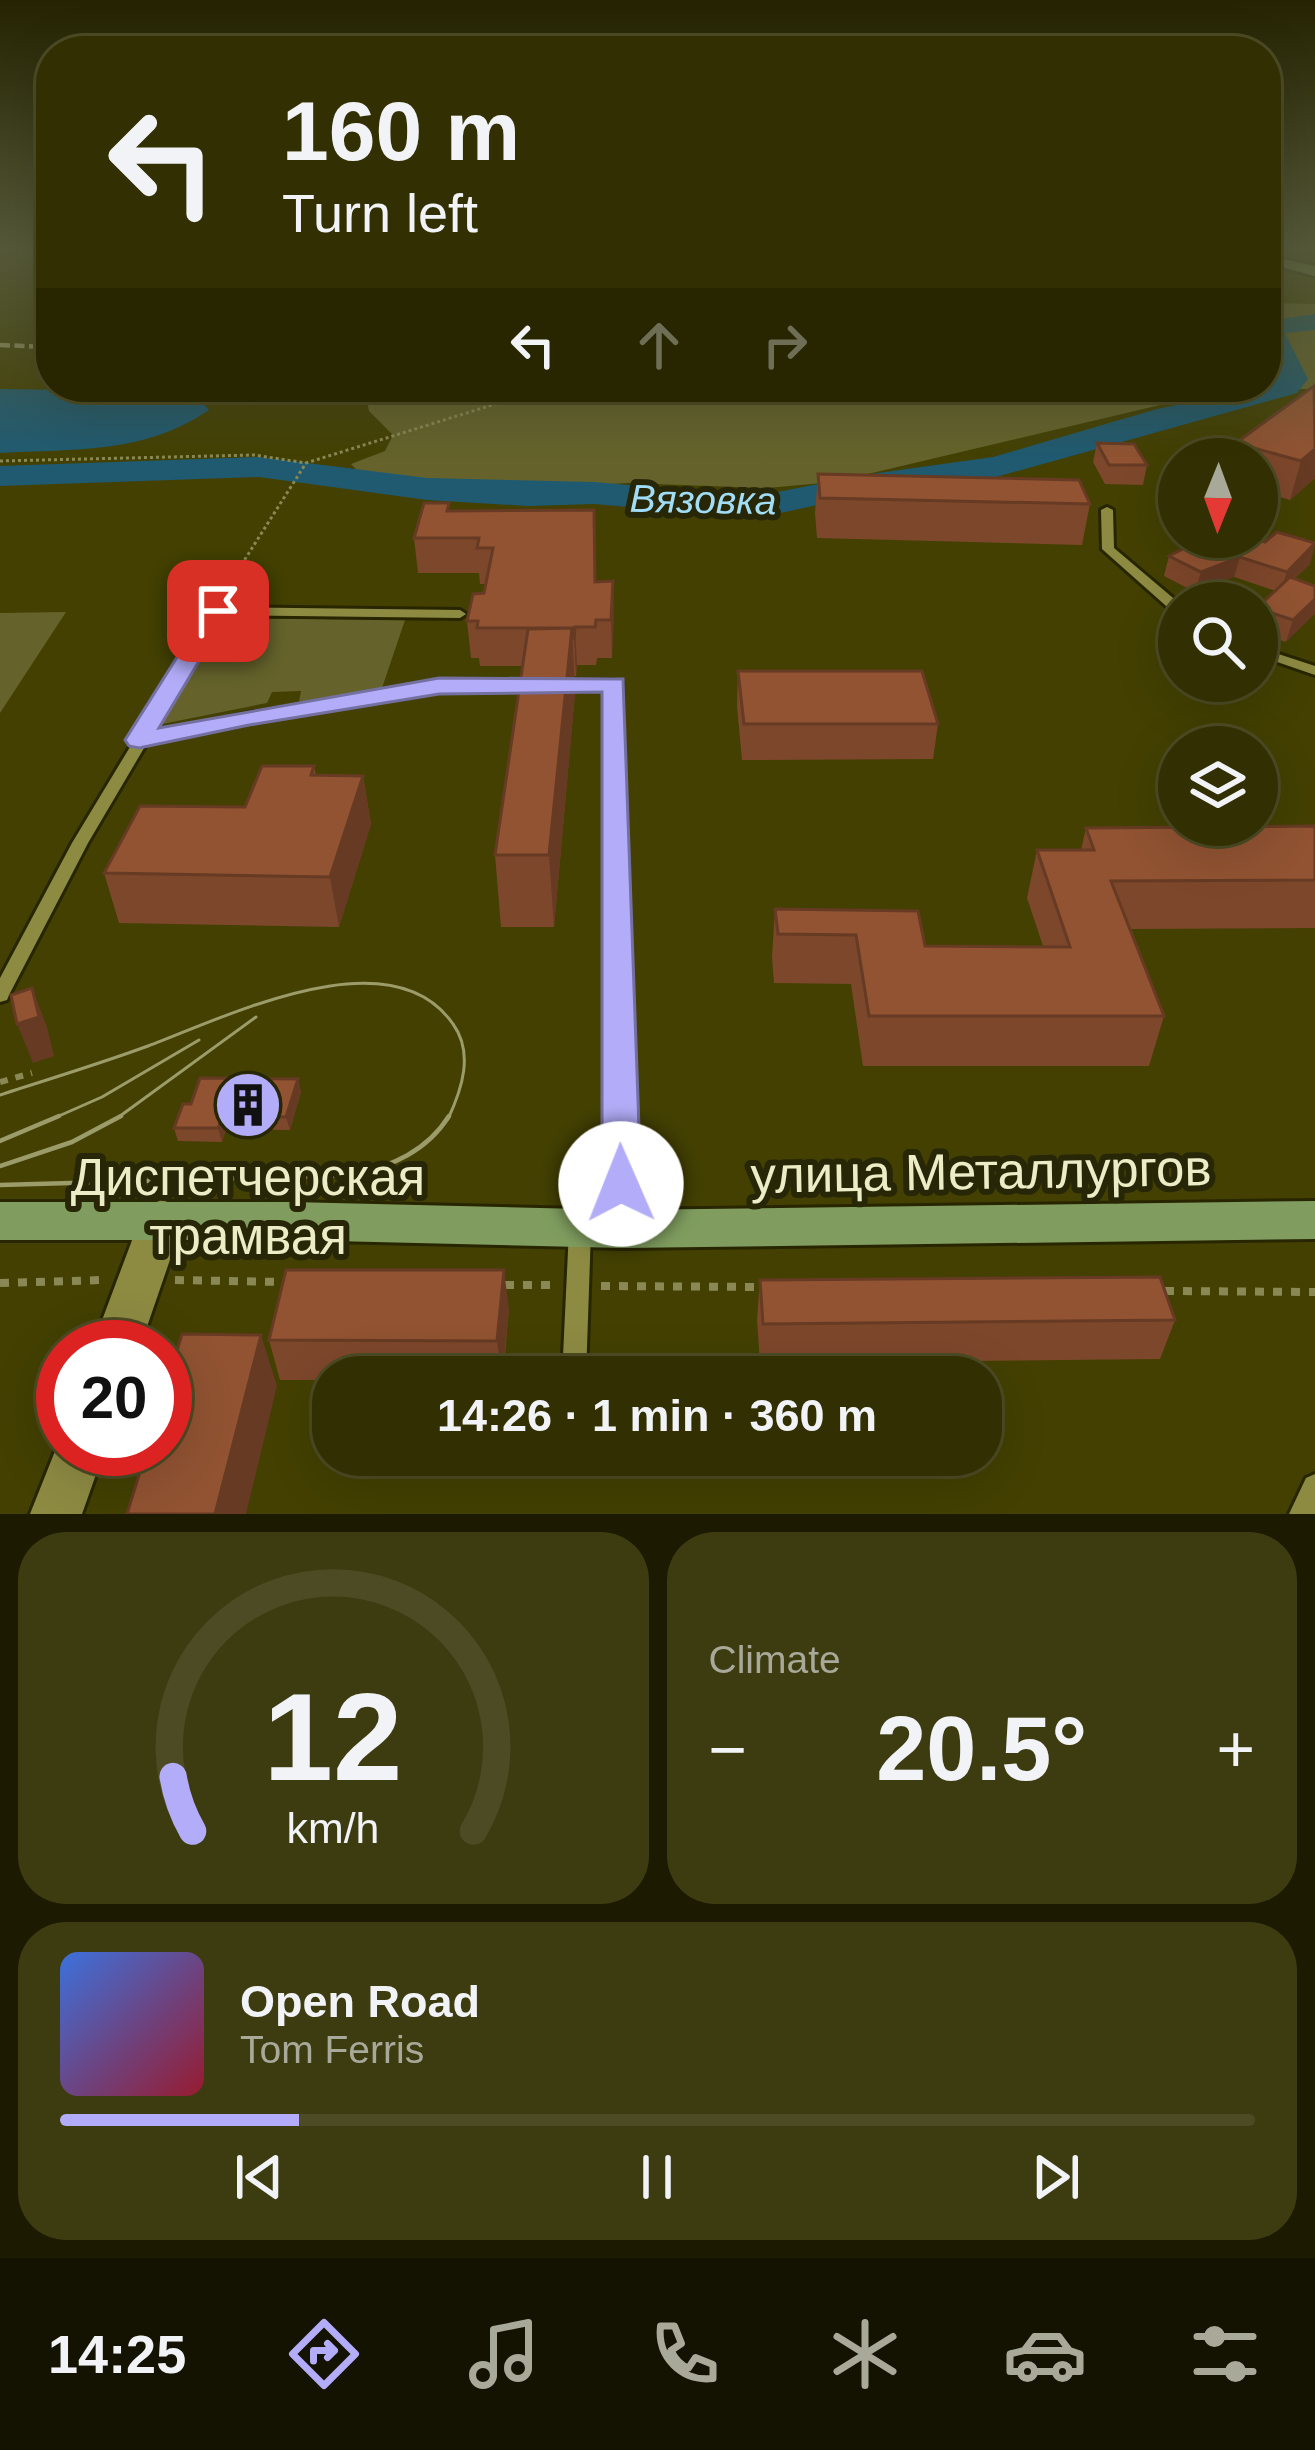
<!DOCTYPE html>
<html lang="en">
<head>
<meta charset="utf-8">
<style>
  :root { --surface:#323002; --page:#3d3c11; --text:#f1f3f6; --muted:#a8a999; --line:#4d4b24; --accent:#b3adf9 }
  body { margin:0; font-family:Arial,sans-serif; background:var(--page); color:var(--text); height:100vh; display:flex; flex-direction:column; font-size:45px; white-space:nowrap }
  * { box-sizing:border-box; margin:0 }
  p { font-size:39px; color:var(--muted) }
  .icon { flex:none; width:66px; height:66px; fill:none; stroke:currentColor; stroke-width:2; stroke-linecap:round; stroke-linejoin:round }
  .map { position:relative; height:1514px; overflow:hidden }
  .sheet { display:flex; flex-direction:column; gap:18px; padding:18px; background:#1c1a01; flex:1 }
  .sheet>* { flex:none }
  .guide { position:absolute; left:36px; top:36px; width:1245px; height:366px; border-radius:48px; box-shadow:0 12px 48px #0002,0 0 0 3px var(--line); background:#323002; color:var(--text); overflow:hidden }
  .needle { width:78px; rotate:181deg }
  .tools { position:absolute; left:1158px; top:438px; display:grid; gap:24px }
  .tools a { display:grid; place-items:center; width:120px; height:120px; border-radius:50%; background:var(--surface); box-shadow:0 12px 48px #0002,0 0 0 3px var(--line); font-size:60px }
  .speed { position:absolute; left:36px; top:1320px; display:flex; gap:24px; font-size:60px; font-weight:700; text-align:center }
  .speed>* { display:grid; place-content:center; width:156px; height:156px; border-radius:50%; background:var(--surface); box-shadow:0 12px 48px #0002,0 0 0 3px var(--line); line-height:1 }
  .speed .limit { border:18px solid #d22; background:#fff; color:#111 }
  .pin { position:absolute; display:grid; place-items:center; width:102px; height:102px; color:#fff; margin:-51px; border-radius:24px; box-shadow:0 6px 18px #0006 }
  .me { position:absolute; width:132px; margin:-66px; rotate:359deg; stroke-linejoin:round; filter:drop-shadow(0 0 9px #0008) }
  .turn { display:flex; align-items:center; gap:42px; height:252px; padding:0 48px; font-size:54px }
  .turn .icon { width:156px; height:156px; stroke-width:2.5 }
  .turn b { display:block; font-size:84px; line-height:102px }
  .lanes { display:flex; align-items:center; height:114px; padding:0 48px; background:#0003; justify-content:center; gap:60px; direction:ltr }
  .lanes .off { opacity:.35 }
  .big { font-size:90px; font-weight:800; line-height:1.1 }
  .sheet .widget { flex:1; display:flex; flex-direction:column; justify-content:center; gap:18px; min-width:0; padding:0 42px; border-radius:48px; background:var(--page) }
  .sheet .dial { align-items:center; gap:0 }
  .dial svg { height:312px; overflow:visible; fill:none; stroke:var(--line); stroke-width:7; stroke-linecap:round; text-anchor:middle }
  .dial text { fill:var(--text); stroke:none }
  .song { display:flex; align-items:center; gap:36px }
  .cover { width:144px; height:144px; border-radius:18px; background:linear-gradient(135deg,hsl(220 70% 55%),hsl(350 70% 35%)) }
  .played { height:12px; border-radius:6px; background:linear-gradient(90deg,var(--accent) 20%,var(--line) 20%) }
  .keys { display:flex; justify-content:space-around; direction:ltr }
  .heat { display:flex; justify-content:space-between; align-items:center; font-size:66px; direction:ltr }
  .sheet .tiles { flex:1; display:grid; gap:18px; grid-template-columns:1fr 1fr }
  .widget:last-child { grid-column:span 2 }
  .trip { position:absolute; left:312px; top:1356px; width:690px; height:120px; border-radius:48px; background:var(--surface); box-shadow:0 12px 48px #0002,0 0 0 3px var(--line); font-weight:800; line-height:120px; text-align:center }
  .tab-bar { display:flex; height:192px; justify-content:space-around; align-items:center; background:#141301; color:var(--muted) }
  .tab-bar .icon { width:84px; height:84px }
  .tab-bar .active { color:var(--accent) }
  .tab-bar b { font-size:54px; color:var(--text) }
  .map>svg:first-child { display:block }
</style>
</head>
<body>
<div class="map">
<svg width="1315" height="1514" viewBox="0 0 1315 1514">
  <rect width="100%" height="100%" fill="#434002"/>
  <path fill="#65632b" d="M 1266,303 L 1315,304 L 1315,389 L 1228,389 L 834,482 L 767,488 L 627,483 L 490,491 L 361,474 L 351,464 L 385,451 L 393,435 L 369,411 L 367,401 L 377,387 L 1266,387 Z
    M 66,612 L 0,713 L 0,613 Z
    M 222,618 L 405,620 L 382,688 L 299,702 L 301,691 L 272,692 L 267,703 L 157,725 Z"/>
  <path fill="#1f5a71" d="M 0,389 L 145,391 L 200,400 L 209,410 C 145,454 74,449 0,453 Z"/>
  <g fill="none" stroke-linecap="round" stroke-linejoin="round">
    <path fill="#1f5a71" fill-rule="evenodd" d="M 1315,314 L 1315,330 L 1285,333 L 1308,379 L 1297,393 L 996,477 L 864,495 L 757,518 L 594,504 L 529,506 L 427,500 L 259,477 L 0,486 L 0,466 L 259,457 L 427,478 L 594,482 L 757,496 L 864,475 L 993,457 L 1157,409 L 1266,387 L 1278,378 L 1266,352 L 1266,321 Z"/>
    <defs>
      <path id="lane" d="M 1107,507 L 1113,510 L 1114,548 L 1179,603 L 1179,614 L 1174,613 L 1102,549 L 1101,510 Z
        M 218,607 L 460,610 L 466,614 L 460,618 L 222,615 L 153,733 L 249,713 L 439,682 L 615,680 L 622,684 L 633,1226 L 630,1233 L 622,1236 L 614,1233 L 611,1226 L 608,688 L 439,690 L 249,721 L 147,743 L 88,843 L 9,995 L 7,1000 L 0,1002 L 0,978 L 72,843 L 133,742 L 132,740 L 212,611 Z
        M 1257,647 L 1315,666 L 1315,675 L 1257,655 Z
        M 580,1220 L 588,1223 L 591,1230 L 586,1377 L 562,1377 L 569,1230 L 572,1223 Z
        M 1315,1474 L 1315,1514 L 1289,1514 L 1306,1478 Z"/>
      <path id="street" d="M 162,1200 L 178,1206 L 184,1219 L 140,1347 L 92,1347 L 140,1219 L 146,1206 Z
        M 63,1431 L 63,1449 L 105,1449 L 82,1514 L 30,1514 Z"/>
      <path id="secondary" d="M 1266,255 L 1315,266 L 1315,276 L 1266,263 Z
        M 1315,1201 L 1315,1239 L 622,1248 L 292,1240 L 0,1240 L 0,1202 L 292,1202 L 622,1210 Z"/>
    </defs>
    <use href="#lane" stroke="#282600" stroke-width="6"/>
    <use href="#street" stroke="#282600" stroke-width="6"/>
    <use href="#secondary" stroke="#282600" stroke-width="6"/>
    <path stroke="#8a8955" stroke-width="3" stroke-dasharray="3 3" stroke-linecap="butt" d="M 0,461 L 254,455 L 306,463
      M 235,575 L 306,463 L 550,387"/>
    <path stroke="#8a8955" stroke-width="4.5" stroke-dasharray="6 6" stroke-linecap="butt" d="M 224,597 L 237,572"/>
    <path stroke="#8a8955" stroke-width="6" stroke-dasharray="8 8" stroke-linecap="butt" d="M 0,1082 L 32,1073"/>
    <path stroke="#8a8955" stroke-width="8" stroke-dasharray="9 9" stroke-linecap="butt" d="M 175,1280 L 283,1282
      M 0,1283 L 103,1280
      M 505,1285 L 553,1285
      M 601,1286 L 763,1287
      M 1165,1291 L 1315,1292"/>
    <use href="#lane" fill="#8d8b42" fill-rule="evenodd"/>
    <use href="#street" fill="#8d8b42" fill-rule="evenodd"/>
    <use href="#secondary" fill="#809d5f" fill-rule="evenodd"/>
    <path stroke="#9c9b6a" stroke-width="3" d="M 0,1095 C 49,1079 99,1064 148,1046 C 226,1017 391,934 453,1024 C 474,1053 462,1089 448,1119
      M 52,1119 L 102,1097 L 199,1040
      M 116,1119 L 256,1017"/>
    <path stroke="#9c9b6a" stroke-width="4.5" d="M 0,1141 L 59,1116
      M 0,1166 L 72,1142 L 121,1116
      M 0,1185 L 353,1175 C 392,1166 427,1151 449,1116"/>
    <path stroke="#9c9b6a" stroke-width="4.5" stroke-dasharray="10 4.5" stroke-linecap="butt" d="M 0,345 L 51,347"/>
  </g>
  <path fill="#7d472b" d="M 1315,386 L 1315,478 L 1290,500 L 1257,490 L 1257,459 L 1232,459 L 1236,443 Z
    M 1097,443 L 1147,465 L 1143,485 L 1105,484 L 1093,462 Z
    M 818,474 L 1090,504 L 1082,545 L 817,538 L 815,513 Z
    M 450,511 L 596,582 L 613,581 L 612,658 L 597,658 L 596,665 L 577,665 L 576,676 L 574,676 L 575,693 L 554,927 L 501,927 L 495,855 L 523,666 L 480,666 L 479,658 L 471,658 L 467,621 L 484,593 L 486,584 L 480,584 L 479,573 L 418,573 L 414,538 Z
    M 1207,537 L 1310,564 L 1294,579 L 1315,586 L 1286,642 L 1257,632 L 1257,608 L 1276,591 L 1234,577 L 1195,592 L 1164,576 L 1169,556 Z
    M 738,671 L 938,724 L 933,759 L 742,760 L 737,706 Z
    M 314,766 L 316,775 L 363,776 L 371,824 L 339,927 L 119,923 L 104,873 L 245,807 Z
    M 1315,826 L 1315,928 L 1130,929 L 1164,1016 L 1149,1066 L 863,1066 L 851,984 L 774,983 L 772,957 L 775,909 L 925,946 L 1043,946 L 1027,898 L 1037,850 L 1081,850 L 1086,828 Z
    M 298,1079 L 301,1092 L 290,1130 L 226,1129 L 222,1142 L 178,1141 L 174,1128 L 191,1104 Z
    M 760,1280 L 1175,1320 L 1160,1359 L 760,1363 L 757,1320 Z
    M 509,1309 L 503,1377 L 333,1377 L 333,1380 L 280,1380 L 269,1340 Z"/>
  <path fill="#663a23" d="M 1315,449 L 1315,478 L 1290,500 L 1301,461 Z
    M 1315,545 L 1310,564 L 1280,592 L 1287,572 Z
    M 1240,557 L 1234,577 L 1195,592 L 1201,572 Z
    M 613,581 L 614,618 L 612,658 L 611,620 Z
    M 1315,599 L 1315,614 L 1286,642 L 1293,620 Z
    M 575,627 L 577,665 L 576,676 L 574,638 Z
    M 572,628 L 575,693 L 554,927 L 549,855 Z
    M 363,776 L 371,824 L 339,927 L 330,877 Z
    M 32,988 L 47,1027 L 54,1056 L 33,1063 L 17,1024 Z
    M 298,1079 L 301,1092 L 290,1130 L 286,1117 Z
    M 223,1116 L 226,1129 L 222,1142 L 218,1128 Z
    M 504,1270 L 509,1309 L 502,1377 L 497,1341 Z
    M 261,1335 L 277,1386 L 246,1514 L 215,1514 Z"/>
  <path fill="#915332" stroke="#663a23" stroke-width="3" d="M 1314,386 L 1315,449 L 1301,461 L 1236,443 Z
    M 1097,443 L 1134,444 L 1147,465 L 1109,465 Z
    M 818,474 L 1079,480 L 1090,504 L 820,498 Z
    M 424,503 L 449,503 L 447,511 L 594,510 L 595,582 L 613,581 L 611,620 L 596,620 L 595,627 L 575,627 L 574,638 L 572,638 L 572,628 L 477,628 L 478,621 L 467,621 L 473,594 L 484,593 L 493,548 L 477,548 L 479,538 L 414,538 Z
    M 1277,532 L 1315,543 L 1287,572 L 1240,557 L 1201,572 L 1169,556 L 1207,537 L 1251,537 L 1265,542 Z
    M 1290,577 L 1315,586 L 1315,599 L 1293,620 L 1257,608 Z
    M 572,628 L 549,855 L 495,855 L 528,629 Z
    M 738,671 L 922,671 L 938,724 L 744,724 Z
    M 262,766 L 314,766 L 311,775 L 363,776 L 330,877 L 104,873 L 140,806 L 245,807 Z
    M 1315,826 L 1315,880 L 1111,881 L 1164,1016 L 869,1016 L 856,935 L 778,934 L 775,909 L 918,911 L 925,946 L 1070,947 L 1037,850 L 1094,850 L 1086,828 Z
    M 32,988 L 39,1017 L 17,1024 L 11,995 Z
    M 200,1078 L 298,1079 L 286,1117 L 223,1116 L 218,1128 L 174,1128 L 183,1104 L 191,1104 Z
    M 286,1270 L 504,1270 L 497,1341 L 269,1340 Z
    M 1160,1277 L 1175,1320 L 763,1324 L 760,1280 Z
    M 182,1334 L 261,1335 L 215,1514 L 127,1514 L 147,1449 L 165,1449 L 165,1390 Z"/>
  <linearGradient id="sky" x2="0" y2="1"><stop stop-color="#252301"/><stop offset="0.54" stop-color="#555939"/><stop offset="1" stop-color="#555939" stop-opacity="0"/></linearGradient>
  <rect width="1315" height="460" fill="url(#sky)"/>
  <path fill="#b3adf9" stroke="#7470a2" stroke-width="3" d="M 218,604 L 229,611 L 159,728 L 439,678 L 623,679 L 641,1184 L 635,1195 L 621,1200 L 607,1195 L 602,1184 L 602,692 L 439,694 L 249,725 L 139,748 L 129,746 L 125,740 L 206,611 Z"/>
  <defs>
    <symbol id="building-disc" viewBox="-11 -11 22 22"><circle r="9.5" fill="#b3adf9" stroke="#272607"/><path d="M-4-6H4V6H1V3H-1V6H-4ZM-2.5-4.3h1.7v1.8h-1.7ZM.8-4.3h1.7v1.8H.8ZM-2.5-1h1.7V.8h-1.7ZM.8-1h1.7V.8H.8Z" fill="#111"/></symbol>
  </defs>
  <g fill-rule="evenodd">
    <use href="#building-disc" x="210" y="1067" width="76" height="76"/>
  </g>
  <g text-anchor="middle" stroke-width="12" stroke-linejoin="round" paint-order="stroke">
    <g font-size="39" font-style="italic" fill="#a1ddf7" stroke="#272607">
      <text transform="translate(703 499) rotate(1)" y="14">Вязовка</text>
    </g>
    <g font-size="51" fill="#ececc7" stroke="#272607">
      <text transform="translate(981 1171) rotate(-1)" y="18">улица Металлургов</text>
    </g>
    <g font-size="51" fill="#ececc7" stroke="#272607">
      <text x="248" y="1195">Диспетчерская<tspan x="248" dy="59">трамвая</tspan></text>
    </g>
  </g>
</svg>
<div class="tools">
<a><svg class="needle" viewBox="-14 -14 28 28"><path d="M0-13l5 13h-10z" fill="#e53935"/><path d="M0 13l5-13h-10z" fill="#a8a999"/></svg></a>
<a><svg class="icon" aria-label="search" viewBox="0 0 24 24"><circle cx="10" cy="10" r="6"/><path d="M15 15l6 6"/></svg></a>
<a><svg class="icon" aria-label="layers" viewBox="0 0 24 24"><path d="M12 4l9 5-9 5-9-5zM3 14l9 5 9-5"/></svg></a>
</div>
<div class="speed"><div class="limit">20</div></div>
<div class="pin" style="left:218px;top:611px;background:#d93025"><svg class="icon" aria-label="arrive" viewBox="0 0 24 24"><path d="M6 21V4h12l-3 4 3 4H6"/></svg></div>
<svg class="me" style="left:621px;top:1184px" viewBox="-20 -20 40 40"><circle r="19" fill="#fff"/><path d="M0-13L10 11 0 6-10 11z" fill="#b3adf9"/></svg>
<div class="trip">14:26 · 1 min · 360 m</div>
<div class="guide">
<div class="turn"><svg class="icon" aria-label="left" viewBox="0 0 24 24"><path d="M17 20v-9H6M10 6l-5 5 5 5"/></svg><div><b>160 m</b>Turn left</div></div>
<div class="lanes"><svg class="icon" aria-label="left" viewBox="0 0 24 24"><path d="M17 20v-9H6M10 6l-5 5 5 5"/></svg><svg class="icon off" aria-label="ahead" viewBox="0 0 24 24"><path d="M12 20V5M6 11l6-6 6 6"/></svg><svg class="icon off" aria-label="right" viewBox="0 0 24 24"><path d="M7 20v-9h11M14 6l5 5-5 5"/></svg></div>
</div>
</div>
<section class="sheet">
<div class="tiles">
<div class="widget dial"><svg viewBox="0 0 100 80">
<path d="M14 69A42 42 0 1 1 86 69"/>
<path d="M14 69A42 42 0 0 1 9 55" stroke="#b3adf9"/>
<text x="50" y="56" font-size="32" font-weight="700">12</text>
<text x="50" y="72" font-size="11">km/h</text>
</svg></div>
<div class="widget"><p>Climate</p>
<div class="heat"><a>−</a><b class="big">20.5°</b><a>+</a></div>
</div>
<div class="widget">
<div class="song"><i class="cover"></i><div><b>Open Road</b><p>Tom Ferris</p></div></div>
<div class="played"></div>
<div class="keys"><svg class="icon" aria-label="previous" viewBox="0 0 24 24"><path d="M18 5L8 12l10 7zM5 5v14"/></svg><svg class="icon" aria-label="pause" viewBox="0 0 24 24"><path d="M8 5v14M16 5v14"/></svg><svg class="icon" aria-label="next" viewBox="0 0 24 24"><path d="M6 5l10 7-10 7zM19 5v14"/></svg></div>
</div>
</div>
</section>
<nav class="tab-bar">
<b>14:25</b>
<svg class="icon active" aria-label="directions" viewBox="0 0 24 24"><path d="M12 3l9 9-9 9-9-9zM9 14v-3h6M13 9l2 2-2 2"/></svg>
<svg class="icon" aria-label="music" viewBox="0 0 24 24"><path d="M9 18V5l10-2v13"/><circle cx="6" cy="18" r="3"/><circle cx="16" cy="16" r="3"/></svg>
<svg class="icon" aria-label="phone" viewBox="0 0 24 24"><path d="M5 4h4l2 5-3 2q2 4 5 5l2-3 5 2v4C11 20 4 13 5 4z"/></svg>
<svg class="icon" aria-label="climate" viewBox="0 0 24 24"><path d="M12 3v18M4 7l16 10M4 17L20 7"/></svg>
<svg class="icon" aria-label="car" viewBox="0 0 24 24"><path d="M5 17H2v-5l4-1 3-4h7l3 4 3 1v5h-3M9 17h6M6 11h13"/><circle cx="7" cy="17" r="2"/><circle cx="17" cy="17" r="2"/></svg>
<svg class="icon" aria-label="filters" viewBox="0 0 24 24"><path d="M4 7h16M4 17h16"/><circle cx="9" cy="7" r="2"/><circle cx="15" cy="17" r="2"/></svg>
</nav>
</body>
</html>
